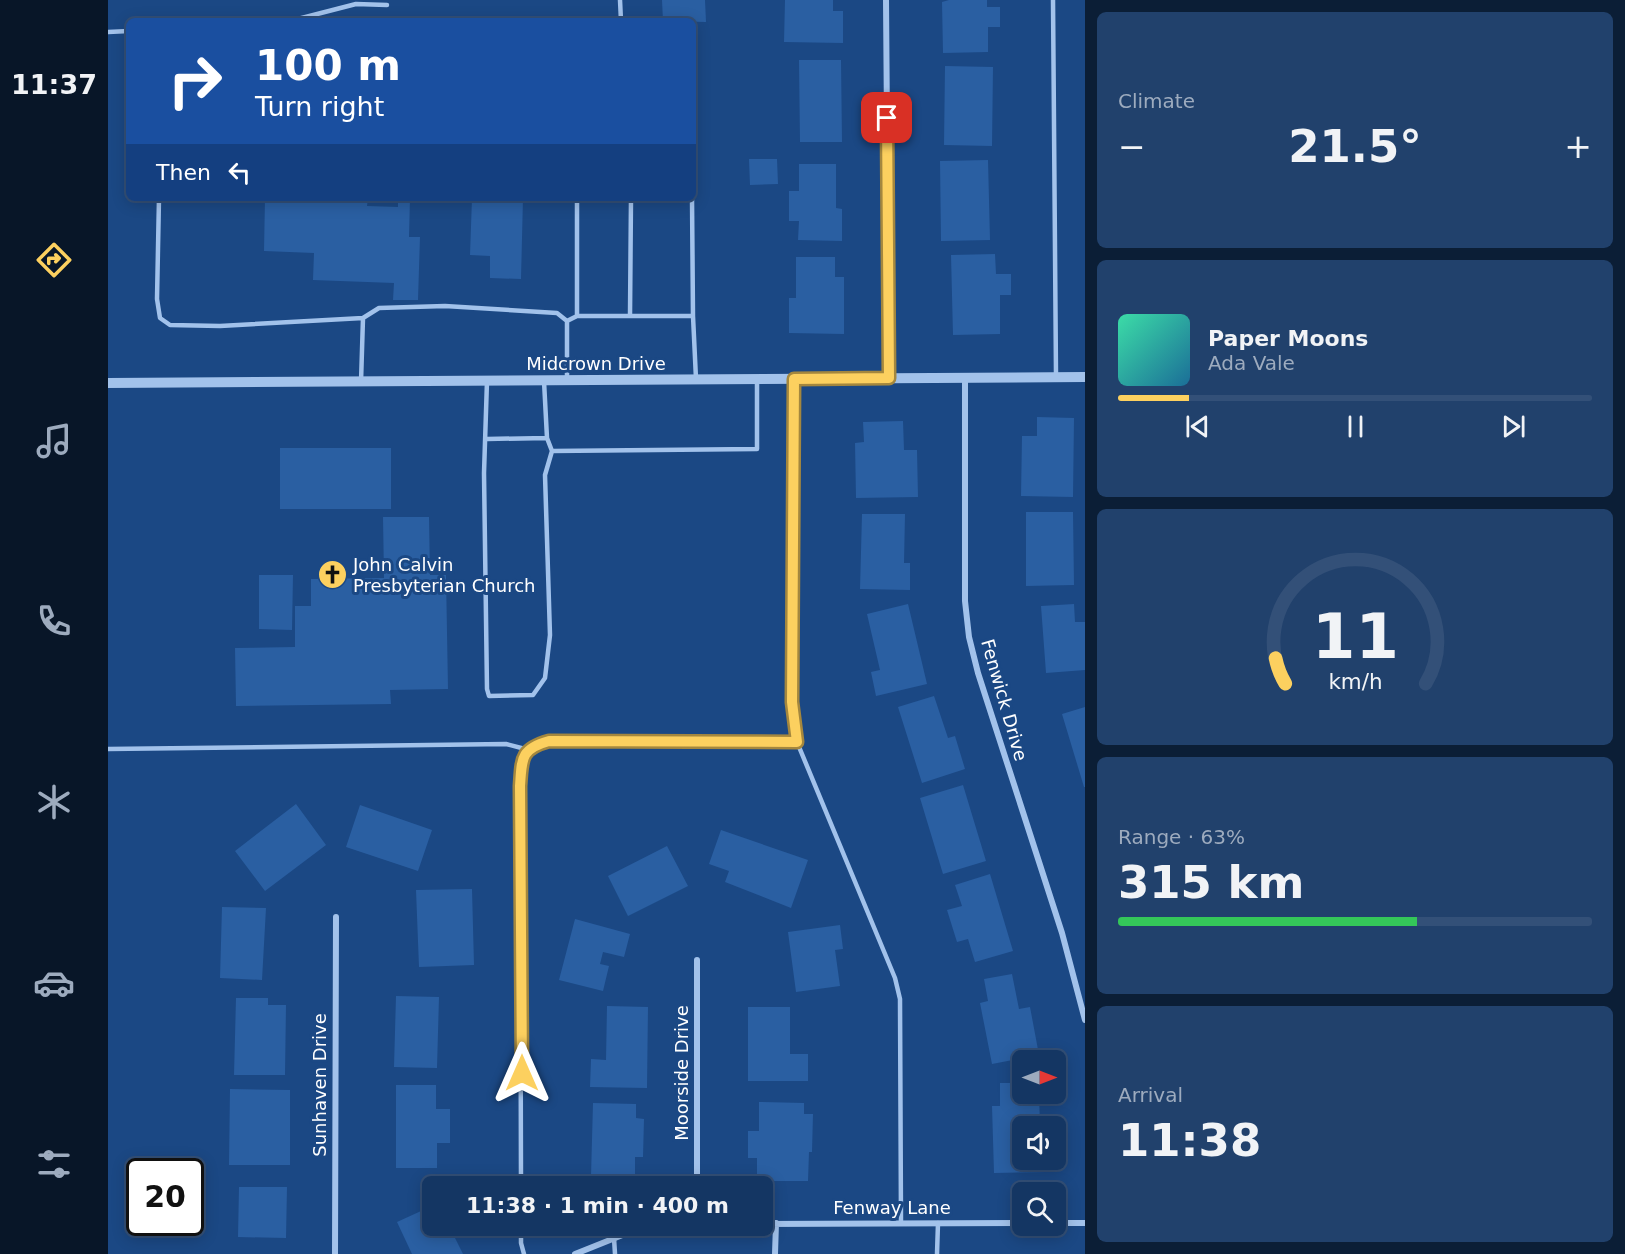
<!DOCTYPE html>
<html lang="en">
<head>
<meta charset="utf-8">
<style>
  :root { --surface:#143663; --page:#21416c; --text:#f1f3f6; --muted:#9dabbe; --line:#335078; --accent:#fcd05f }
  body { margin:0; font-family:"DejaVu Sans",sans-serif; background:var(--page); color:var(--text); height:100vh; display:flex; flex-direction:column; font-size:22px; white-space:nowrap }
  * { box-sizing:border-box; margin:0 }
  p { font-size:20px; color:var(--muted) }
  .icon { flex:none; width:33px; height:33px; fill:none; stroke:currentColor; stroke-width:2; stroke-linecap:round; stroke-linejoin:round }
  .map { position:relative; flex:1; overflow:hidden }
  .sheet { display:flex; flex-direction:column; gap:12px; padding:12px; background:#0b1e36; width:540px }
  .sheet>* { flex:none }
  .banner { position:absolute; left:18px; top:18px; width:570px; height:183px; border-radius:9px; box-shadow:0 3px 15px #0003,0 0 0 2px var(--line); background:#1a4fa0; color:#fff; overflow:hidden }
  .needle { width:39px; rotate:90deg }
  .controls { position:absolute; left:904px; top:1050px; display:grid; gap:12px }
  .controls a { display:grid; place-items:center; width:54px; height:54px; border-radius:9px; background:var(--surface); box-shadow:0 3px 15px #0003,0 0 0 2px var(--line); font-size:30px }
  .speed { position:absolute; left:18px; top:1158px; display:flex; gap:12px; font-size:30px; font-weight:700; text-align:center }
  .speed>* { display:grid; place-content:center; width:78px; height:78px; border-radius:50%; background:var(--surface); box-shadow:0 3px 15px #0003,0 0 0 2px var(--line); line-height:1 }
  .speed .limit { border:3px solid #111; border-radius:9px; background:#fff; color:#111 }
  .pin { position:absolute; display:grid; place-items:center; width:51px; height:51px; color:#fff; margin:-26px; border-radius:12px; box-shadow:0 3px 9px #0006 }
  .me { position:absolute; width:66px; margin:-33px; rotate:0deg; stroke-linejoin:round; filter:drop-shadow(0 0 4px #0008) }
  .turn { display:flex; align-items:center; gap:21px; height:126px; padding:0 30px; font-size:27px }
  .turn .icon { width:78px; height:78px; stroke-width:2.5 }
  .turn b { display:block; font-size:42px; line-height:51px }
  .then { display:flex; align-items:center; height:57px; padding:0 30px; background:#0003; gap:12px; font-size:22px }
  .big { font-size:45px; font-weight:700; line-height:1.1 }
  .sheet .card { flex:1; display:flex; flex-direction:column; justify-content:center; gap:9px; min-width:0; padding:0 21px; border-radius:9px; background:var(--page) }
  .sheet .dial { align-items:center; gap:0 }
  .dial svg { height:156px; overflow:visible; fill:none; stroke:var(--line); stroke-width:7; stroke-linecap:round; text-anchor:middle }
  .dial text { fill:var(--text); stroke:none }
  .song { display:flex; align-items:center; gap:18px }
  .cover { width:72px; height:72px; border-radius:9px; background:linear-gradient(135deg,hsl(160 70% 55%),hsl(200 70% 35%)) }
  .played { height:6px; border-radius:3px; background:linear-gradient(90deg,var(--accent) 15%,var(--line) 15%) }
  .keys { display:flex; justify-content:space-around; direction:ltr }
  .heat { display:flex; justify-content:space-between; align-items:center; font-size:33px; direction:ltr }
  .charge { height:9px; border-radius:4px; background:linear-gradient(90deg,#34c759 63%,var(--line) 0) }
  .trip { position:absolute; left:314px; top:1176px; width:351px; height:60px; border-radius:9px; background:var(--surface); box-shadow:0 3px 15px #0003,0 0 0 2px var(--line); font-weight:700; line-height:60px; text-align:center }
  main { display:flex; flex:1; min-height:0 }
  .tab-bar { display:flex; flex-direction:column; width:108px; justify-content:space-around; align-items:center; background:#081628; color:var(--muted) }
  .tab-bar .icon { width:42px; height:42px }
  .tab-bar .current { color:var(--accent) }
  .tab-bar b { font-size:27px; color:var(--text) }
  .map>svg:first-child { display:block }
</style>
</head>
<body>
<main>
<nav class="tab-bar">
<b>11:37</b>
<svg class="icon current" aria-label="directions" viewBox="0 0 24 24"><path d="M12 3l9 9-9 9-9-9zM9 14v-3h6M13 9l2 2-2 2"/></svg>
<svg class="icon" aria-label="music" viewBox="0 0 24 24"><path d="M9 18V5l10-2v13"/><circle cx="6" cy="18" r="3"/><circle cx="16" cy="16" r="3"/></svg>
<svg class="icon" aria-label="phone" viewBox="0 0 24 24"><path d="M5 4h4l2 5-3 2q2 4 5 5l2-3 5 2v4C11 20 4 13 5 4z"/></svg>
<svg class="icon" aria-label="climate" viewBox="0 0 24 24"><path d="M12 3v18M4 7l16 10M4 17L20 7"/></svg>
<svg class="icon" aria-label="car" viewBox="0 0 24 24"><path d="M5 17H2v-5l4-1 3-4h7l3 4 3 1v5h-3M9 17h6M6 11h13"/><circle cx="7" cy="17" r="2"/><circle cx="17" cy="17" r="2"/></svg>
<svg class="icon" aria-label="filters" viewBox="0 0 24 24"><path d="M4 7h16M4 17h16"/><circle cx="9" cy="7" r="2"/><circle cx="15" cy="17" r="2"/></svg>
</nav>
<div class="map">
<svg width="977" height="1254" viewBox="0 0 977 1254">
  <rect width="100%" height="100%" fill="#1b4884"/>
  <path fill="#2a5fa2" d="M 554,0 L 597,0 L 598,22 L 555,21 Z
    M 677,0 L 725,0 L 725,11 L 735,11 L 735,43 L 676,42 Z
    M 841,0 L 879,0 L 879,7 L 892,7 L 892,27 L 880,27 L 880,52 L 835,53 L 834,2 Z
    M 691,60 L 733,60 L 734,142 L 692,142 Z
    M 837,66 L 885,67 L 884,146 L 836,145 Z
    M 641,159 L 669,159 L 670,184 L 642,185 Z
    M 880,160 L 882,240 L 833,241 L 832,161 Z
    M 691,164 L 728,164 L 728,208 L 734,209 L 734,241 L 690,240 L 691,221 L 681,221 L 681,191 L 691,191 Z
    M 157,198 L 260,198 L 259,206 L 290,207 L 290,198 L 302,198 L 301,237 L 312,237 L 310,300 L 285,300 L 286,283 L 205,280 L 206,253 L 156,251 Z
    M 364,198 L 415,198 L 413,279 L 382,278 L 382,256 L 362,255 Z
    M 887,254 L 888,274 L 903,274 L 903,295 L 892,295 L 892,334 L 845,335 L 843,255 Z
    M 688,257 L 727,257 L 727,277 L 736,277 L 736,334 L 681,333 L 681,298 L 688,298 Z
    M 929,417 L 966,418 L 965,497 L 913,496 L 914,436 L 929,436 Z
    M 795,421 L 796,450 L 809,450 L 810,497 L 748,498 L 747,443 L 756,442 L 755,422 Z
    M 172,448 L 283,448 L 283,509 L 172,509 Z
    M 918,512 L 965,512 L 966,585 L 918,586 Z
    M 754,514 L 797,514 L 796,563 L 802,563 L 802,590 L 752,589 Z
    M 275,517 L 321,517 L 322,575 L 338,575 L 340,689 L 282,690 L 283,704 L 128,706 L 127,648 L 187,647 L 187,606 L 203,606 L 203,579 L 276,578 Z
    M 151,575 L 185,575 L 184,630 L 151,629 Z
    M 800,604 L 819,684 L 768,696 L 763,672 L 772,670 L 759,614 Z
    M 966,604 L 967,622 L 977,622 L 977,670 L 938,673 L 933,606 Z
    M 826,696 L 840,738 L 847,736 L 857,769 L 814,783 L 790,707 Z
    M 977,707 L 977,787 L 976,787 L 954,714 Z
    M 855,785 L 878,861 L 835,874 L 812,798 Z
    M 188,804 L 218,845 L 157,891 L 127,851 Z
    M 252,805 L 324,830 L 310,871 L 238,847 Z
    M 613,830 L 700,860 L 683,908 L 617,882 L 621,871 L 601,864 Z
    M 559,846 L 580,886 L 520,916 L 500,876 Z
    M 882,874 L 905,951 L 867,962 L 860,939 L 849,942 L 839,910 L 854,906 L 847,885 Z
    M 364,889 L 366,965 L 311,967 L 308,890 Z
    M 114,907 L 158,908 L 154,980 L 112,978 Z
    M 467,919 L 522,934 L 516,957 L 495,952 L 492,964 L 501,966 L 495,991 L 451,980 Z
    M 732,925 L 735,949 L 727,950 L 732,986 L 688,992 L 680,932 Z
    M 904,974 L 911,1009 L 922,1007 L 931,1055 L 884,1064 L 872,1003 L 880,1001 L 876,979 Z
    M 288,996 L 331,997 L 329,1068 L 286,1067 Z
    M 128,998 L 160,998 L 160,1005 L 178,1005 L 177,1075 L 126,1075 Z
    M 499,1006 L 540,1007 L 539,1088 L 482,1087 L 483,1059 L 498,1060 Z
    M 640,1007 L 682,1007 L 682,1054 L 700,1054 L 700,1081 L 640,1081 Z
    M 892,1083 L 915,1083 L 915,1094 L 931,1094 L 932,1126 L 915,1126 L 915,1160 L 939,1160 L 939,1172 L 886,1173 L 884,1106 L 892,1106 Z
    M 288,1085 L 328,1085 L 328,1109 L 342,1109 L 342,1143 L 329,1143 L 329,1168 L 288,1168 Z
    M 122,1089 L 182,1090 L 182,1165 L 121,1165 Z
    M 651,1102 L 696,1103 L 696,1114 L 705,1114 L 704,1152 L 701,1152 L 700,1181 L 649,1181 L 649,1158 L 640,1158 L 640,1131 L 651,1131 Z
    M 485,1103 L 528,1104 L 528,1118 L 536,1119 L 535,1157 L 527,1157 L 527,1176 L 483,1176 Z
    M 467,1177 L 467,1186 L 434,1186 L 434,1180 Z
    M 131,1187 L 179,1187 L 178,1238 L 130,1237 Z
    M 324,1206 L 324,1226 L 341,1226 L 355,1254 L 304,1254 L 289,1222 Z"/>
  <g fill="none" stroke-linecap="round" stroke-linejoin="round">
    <path stroke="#a2c2eb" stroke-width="4.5" d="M 512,0 L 513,21
      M 945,0 L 948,375
      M 182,21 L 248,4 L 279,5
      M 0,32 L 21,31
      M 51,198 L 49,299 L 52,318 L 62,325 L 112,326 L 255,318 L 271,308 L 337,306 L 449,313 L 459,321 L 459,380
      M 469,198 L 469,316
      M 522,316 L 523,198
      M 585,316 L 588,379
      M 459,321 L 469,316 L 585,316 L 584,198
      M 686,379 L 684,702 L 689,742 L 787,978 L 792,999 L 793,1223
      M 379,381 L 376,473 L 379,689 L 381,696 L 425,695 L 437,678 L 442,635 L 437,475 L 444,451
      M 436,381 L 439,438 L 444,451 L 649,449 L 649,379
      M 253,382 L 255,318
      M 379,439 L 439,438
      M 0,749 L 398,744 L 421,750
      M 413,1186 L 412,786 C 414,759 412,749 441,740 L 689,742
      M 413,1226 L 413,1243 L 416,1254
      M 506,1238 L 507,1254
      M 829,1254 L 830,1223"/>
    <path stroke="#a2c2eb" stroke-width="6" d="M 778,0 L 781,378
      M 857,378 L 857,601 L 861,637 L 870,673 L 954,933 L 977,1020
      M 589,960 L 589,1186
      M 948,1223 L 977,1223
      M 654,1224 L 915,1223
      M 227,1254 L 228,917
      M 467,1254 L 517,1234 L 556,1226
      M 667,1254 L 668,1223"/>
    <path stroke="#a2c2eb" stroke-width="10" d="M 0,383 L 977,377"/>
  </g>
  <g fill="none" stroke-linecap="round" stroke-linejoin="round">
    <defs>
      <path id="route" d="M 414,1073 L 412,786 C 414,759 412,749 441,741 L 689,742 L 684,702 L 686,379 L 781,378 L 779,118"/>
    </defs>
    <use href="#route" stroke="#a4873e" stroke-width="15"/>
    <use href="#route" stroke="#fcd05f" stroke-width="10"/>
  </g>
  <defs>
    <symbol id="church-disc" viewBox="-11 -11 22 22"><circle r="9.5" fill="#fcd05f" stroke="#1b4884"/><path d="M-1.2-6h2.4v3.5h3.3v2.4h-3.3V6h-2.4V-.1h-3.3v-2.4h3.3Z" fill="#111"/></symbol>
  </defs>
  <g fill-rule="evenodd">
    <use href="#church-disc" x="208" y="558" width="33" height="33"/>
  </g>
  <g text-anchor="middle" stroke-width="6" stroke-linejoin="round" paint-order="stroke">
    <g font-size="18" fill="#fff" stroke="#1b4884">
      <text x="488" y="370">Midcrown Drive</text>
      <text transform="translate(896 700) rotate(74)" y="6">Fenwick Drive</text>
      <text transform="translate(574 1073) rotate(-90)" y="6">Moorside Drive</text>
      <text transform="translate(212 1085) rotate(-90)" y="6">Sunhaven Drive</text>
      <text x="784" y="1214">Fenway Lane</text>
    </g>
    <g font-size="18" fill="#fff" stroke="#1b4884" text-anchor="start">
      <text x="245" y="571">John Calvin<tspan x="245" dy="21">Presbyterian Church</tspan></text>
    </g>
  </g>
</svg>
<div class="controls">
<a><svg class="needle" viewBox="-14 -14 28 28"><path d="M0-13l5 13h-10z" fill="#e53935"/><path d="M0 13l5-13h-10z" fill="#9dabbe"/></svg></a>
<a><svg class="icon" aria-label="sound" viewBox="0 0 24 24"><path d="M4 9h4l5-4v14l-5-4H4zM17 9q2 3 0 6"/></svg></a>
<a><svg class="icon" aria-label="search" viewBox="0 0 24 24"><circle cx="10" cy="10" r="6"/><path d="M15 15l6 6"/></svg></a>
</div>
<div class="speed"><div class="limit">20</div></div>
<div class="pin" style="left:779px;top:118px;background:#d93025"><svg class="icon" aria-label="arrive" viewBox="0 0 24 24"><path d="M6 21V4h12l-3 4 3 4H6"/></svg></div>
<svg class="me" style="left:414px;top:1073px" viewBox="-20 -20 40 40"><path d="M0-17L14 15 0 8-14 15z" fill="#fcd05f" stroke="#fff" stroke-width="4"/></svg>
<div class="trip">11:38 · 1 min · 400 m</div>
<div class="banner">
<div class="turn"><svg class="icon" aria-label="right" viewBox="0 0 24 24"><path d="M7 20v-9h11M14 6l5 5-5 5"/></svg><div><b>100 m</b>Turn right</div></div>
<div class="then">Then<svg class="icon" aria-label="left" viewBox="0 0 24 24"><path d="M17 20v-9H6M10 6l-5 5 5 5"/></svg></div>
</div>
</div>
<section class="sheet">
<div class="card"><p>Climate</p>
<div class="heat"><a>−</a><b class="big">21.5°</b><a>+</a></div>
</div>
<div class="card">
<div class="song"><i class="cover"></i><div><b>Paper Moons</b><p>Ada Vale</p></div></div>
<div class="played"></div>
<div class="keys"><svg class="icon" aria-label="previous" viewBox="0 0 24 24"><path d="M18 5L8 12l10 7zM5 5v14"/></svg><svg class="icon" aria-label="pause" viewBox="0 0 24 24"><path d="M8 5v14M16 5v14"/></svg><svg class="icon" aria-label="next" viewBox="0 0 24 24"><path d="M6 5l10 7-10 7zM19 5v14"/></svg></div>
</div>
<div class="card dial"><svg viewBox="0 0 100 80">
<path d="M14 69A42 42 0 1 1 86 69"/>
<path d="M14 69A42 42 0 0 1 9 56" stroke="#fcd05f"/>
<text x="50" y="56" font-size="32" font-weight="700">11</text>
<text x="50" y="72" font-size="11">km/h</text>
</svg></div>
<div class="card"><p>Range · 63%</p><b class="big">315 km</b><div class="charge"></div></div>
<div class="card"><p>Arrival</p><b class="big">11:38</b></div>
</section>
</main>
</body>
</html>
